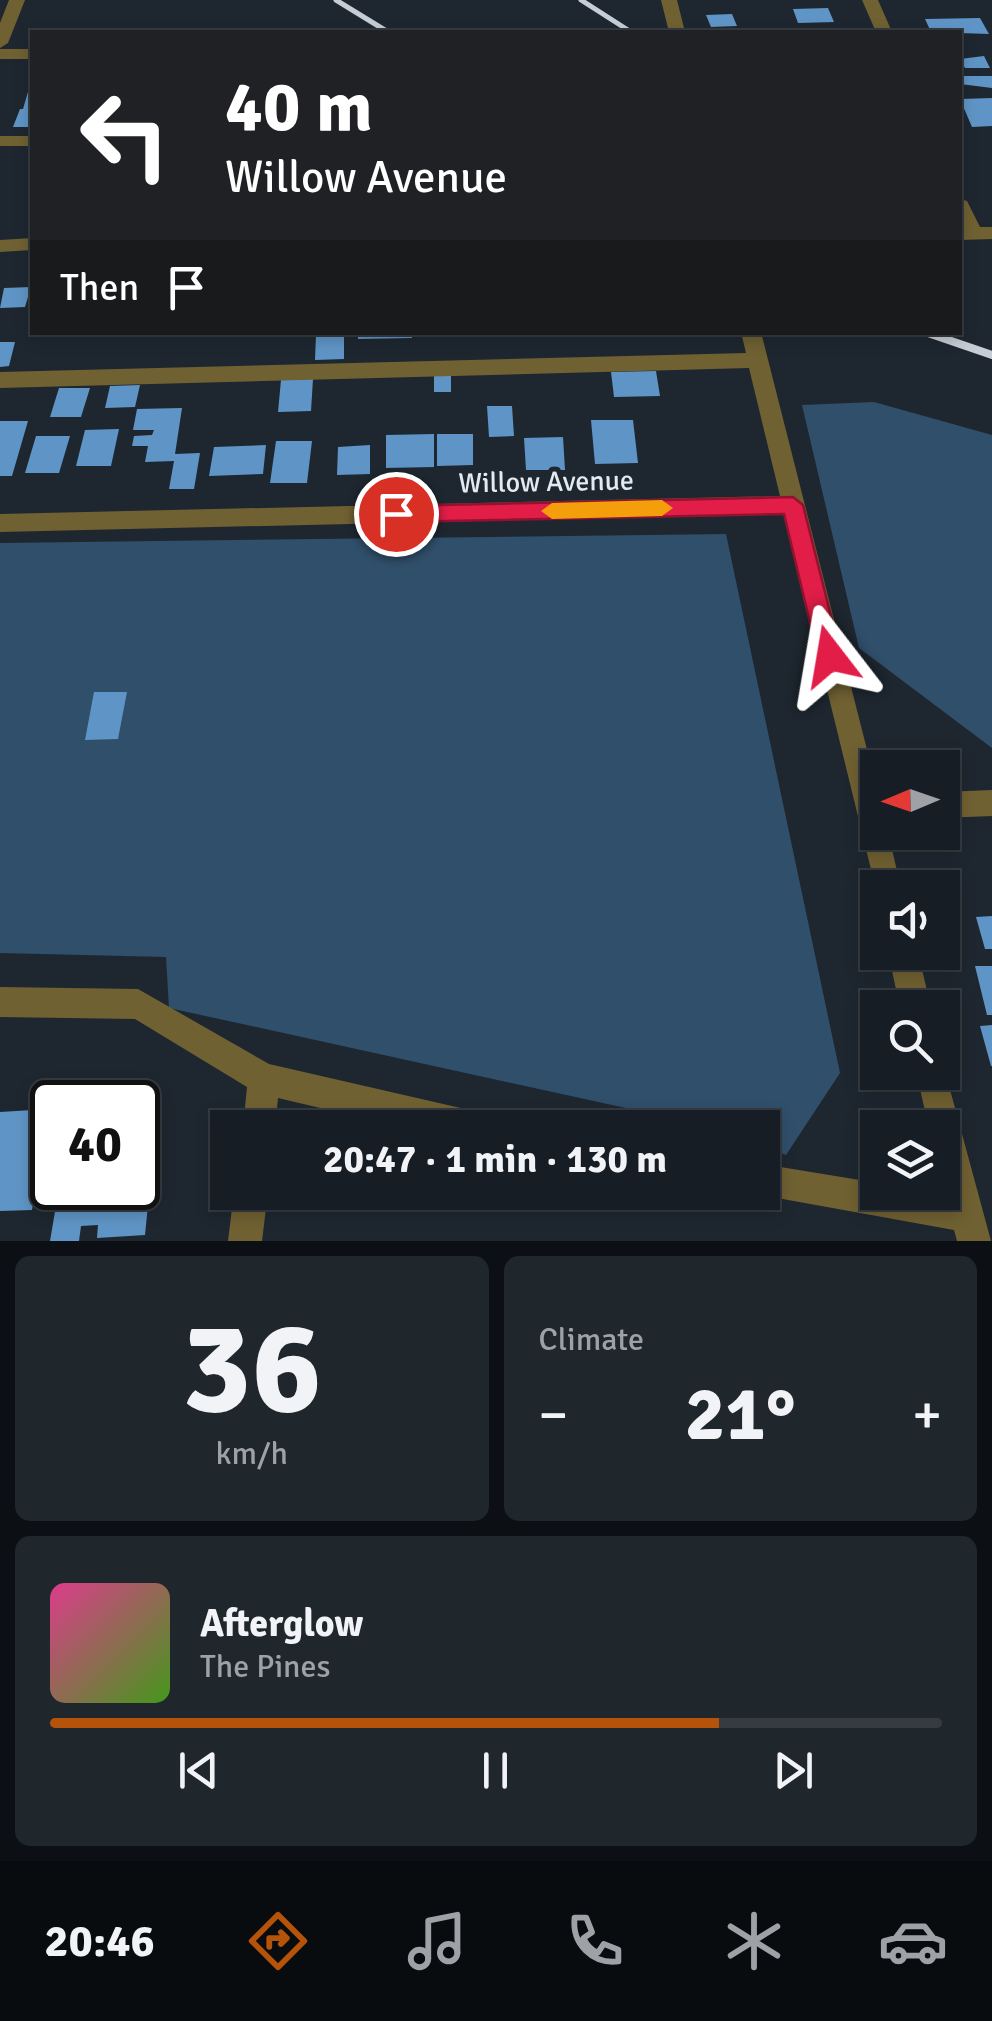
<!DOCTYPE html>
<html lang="en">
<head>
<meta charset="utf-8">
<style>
  :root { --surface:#161d24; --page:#1f262c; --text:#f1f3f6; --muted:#9ea2a6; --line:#353b41; --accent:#b45309 }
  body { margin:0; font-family:Signika,sans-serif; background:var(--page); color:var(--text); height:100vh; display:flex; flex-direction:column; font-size:38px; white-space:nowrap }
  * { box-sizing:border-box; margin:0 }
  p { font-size:32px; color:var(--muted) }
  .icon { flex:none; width:55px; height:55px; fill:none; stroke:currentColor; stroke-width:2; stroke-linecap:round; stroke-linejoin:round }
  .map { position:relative; height:1241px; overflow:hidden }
  .details { display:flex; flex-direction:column; gap:15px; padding:15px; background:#0c1014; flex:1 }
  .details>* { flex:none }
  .guide { position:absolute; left:30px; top:30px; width:932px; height:305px; border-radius:0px; box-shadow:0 5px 15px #0003,0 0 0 2px var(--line); background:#202124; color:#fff; overflow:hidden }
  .needle { width:65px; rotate:268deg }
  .buttons { position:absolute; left:860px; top:750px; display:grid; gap:20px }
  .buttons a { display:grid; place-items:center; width:100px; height:100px; border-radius:0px; background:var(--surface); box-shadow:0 5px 15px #0003,0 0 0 2px var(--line); font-size:50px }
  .speed { position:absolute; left:30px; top:1080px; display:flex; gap:20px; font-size:50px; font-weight:700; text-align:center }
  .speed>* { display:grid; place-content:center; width:130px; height:130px; border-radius:50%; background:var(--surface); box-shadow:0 5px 15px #0003,0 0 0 2px var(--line); line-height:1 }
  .speed .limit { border:5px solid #111; border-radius:15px; background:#fff; color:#111 }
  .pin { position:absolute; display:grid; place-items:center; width:85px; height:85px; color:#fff; margin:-42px; border:5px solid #fff; border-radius:50%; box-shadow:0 2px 10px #0007 }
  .me { position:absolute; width:110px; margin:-55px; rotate:346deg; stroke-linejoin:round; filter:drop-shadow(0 0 8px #0008) }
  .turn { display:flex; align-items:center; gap:35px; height:210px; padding:0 30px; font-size:45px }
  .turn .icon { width:130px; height:130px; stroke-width:2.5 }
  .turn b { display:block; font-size:70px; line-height:85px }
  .then { display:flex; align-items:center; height:95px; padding:0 30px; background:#0003; gap:20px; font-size:38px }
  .big { font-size:75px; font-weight:700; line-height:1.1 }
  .details .card { flex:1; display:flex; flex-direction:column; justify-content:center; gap:15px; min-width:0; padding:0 35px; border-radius:15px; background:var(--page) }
  .details .dial { align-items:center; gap:0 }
  .dial b { font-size:130px; line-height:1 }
  .song { display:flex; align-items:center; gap:30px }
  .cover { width:120px; height:120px; border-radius:15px; background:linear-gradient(135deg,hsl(330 70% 55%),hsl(100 70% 35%)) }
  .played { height:10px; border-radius:5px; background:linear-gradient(90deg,var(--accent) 75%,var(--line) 75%) }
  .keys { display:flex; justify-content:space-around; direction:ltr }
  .heat { display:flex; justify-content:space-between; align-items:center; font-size:55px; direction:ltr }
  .details .tiles { flex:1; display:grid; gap:15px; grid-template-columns:1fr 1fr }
  .card:last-child { grid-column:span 2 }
  .trip { position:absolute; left:210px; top:1110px; width:570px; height:100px; border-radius:0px; background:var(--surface); box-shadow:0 5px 15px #0003,0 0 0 2px var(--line); font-weight:700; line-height:100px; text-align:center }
  .tabs { display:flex; height:160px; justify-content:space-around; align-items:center; background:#090c0e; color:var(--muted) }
  .tabs .icon { width:70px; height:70px }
  .tabs .active { color:var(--accent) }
  .tabs b { font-size:45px; color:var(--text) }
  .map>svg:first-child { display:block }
</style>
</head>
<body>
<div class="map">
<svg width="992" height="1241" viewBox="0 0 992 1241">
  <rect width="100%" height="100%" fill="#1e2730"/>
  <path fill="#304f6b" d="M 874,402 L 992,435 L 992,748 L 859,648 L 802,405 Z
    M 726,534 L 840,1073 L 786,1155 L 763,1147 L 762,1128 L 700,1127 L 667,1117 L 169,1008 L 166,957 L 0,953 L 0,543 Z"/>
  <path fill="#5f95c6" d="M 828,8 L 834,22 L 798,23 L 793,9 Z
    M 732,14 L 737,26 L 711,27 L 706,15 Z
    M 980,18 L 989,34 L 931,32 L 925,19 Z
    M 984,56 L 990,68 L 965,68 L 960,59 Z
    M 960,76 L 992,76 L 992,88 L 960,84 Z
    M 32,78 L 32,127 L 13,127 L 20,109 L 23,109 Z
    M 992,98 L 992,126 L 972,127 L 960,99 Z
    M 31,287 L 25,307 L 0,308 L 4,288 Z
    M 358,332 L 412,332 L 412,338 L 358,339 Z
    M 344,334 L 344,359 L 315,360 L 316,335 Z
    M 0,342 L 15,342 L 9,366 L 0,367 Z
    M 656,371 L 660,396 L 614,397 L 611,372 Z
    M 451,375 L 451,392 L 434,392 L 434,376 Z
    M 313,379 L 311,411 L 278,412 L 281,380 Z
    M 140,385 L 135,407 L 105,408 L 110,386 Z
    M 59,388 L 90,388 L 81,417 L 50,417 Z
    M 487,406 L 512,406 L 514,436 L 489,437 Z
    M 182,408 L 175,454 L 200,453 L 194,489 L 169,489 L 174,461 L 145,462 L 148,446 L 132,446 L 134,436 L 152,435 L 154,430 L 133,430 L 137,409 Z
    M 591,420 L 633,420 L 638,463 L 595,464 Z
    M 0,421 L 28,421 L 12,476 L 0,476 Z
    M 119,429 L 111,466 L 76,466 L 85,430 Z
    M 434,434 L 434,467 L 386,468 L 386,435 Z
    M 437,434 L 473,434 L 473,465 L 437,466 Z
    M 36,436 L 70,436 L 59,473 L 25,473 Z
    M 563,437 L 565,470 L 526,470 L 524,438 Z
    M 276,441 L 312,441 L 307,483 L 270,483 Z
    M 266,445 L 263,474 L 209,476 L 214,447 Z
    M 370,445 L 370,474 L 337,475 L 338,447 Z
    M 94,692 L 127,692 L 118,739 L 85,740 Z
    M 992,916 L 992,949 L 985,949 L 976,917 Z
    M 975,966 L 992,966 L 992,1015 L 987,1015 Z
    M 992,1025 L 992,1066 L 991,1066 L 980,1026 Z
    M 49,1109 L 32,1210 L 0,1211 L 0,1112 Z
    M 153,1155 L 145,1235 L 97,1238 L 98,1225 L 81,1226 L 79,1241 L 50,1241 L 59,1188 L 138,1188 L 138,1156 Z"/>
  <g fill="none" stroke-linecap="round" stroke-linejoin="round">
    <path fill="#706132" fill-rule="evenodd" d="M 9,0 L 25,0 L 8,43 L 0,48 L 0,23 Z
      M 661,0 L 677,0 L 685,32 L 669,32 Z
      M 862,0 L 878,0 L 892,32 L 876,32 Z
      M 0,49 L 32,49 L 32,59 L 0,59 Z
      M 0,136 L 32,136 L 32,146 L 0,146 Z
      M 960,199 L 967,201 L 980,227 L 992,227 L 992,239 L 960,240 Z
      M 32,238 L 32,250 L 0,252 L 0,240 Z
      M 741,332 L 761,332 L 878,793 L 878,832 L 888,832 L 901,888 L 878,888 L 878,898 L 784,514 L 0,532 L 0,514 L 780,496 L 749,368 L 0,388 L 0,372 L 746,353 Z
      M 992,790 L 992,816 L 942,818 L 942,792 Z
      M 888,952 L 918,952 L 931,1008 L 900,1008 Z
      M 0,987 L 138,989 L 269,1064 L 478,1112 L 490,1116 L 494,1128 L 405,1128 L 278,1098 L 275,1128 L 243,1128 L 247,1087 L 135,1019 L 0,1017 Z
      M 942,1060 L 991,1241 L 957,1241 L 954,1230 L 750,1193 L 762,1192 L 762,1164 L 878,1183 L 878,1192 L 946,1194 L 942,1128 L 929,1128 L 916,1072 L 942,1072 Z
      M 234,1192 L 268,1192 L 262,1241 L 228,1241 Z"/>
    <path stroke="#c6cdd4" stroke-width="5" d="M 336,0 L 388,32
      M 581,0 L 631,32"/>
    <path stroke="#c6cdd4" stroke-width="8" d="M 925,332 L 992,355"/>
  </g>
  <path fill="#e11d48" stroke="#92132f" stroke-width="2.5" d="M 793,497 L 803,505 L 841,656 L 838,663 L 822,663 L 818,656 L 784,514 L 396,522 L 386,514 L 396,506 Z"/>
  <path fill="#f59e0b" d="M 662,500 L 673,508 L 662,516 L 552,519 L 541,511 L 552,503 Z"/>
  <g text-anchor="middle" stroke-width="10" stroke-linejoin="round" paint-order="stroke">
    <g font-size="28" fill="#e3eaf0" stroke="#1e2730">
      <text transform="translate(546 481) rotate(-1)" y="10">Willow Avenue</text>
    </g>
  </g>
</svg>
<div class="buttons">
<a><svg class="needle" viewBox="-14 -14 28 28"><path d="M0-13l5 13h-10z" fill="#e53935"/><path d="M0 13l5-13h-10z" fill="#9ea2a6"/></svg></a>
<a><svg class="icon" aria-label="sound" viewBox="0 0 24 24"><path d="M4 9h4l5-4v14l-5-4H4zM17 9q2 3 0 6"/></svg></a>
<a><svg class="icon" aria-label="search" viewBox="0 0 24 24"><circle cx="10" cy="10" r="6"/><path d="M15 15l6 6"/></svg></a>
<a><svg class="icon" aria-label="layers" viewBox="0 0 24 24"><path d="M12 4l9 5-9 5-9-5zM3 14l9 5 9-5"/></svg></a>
</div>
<div class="speed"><div class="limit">40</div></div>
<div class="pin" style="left:396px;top:514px;background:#d93025"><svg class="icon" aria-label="arrive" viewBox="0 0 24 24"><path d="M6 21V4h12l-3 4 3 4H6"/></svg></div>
<svg class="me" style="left:830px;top:656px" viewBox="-20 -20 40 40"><path d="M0-17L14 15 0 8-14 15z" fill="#e11d48" stroke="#fff" stroke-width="4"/></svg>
<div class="trip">20:47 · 1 min · 130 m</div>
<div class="guide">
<div class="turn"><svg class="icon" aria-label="left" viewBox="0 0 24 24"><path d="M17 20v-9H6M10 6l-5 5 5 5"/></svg><div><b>40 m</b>Willow Avenue</div></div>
<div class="then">Then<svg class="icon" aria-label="arrive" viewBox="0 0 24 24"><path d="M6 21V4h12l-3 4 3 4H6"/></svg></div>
</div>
</div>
<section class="details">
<div class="tiles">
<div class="card dial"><b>36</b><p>km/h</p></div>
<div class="card"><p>Climate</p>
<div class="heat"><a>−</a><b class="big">21°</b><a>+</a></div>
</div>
<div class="card">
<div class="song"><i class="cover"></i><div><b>Afterglow</b><p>The Pines</p></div></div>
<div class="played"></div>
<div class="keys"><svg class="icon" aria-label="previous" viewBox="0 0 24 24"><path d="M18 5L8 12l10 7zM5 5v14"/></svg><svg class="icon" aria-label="pause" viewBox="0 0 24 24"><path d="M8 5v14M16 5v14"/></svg><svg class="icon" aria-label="next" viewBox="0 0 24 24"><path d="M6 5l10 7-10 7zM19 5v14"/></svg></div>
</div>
</div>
</section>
<nav class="tabs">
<b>20:46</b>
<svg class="icon active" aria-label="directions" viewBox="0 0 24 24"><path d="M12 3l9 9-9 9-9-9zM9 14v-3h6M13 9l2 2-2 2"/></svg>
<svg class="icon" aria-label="music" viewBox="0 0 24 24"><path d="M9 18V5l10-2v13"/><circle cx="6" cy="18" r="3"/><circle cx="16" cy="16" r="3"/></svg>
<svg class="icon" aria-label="phone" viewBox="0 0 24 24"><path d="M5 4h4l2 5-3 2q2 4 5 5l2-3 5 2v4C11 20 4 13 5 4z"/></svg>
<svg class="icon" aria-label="climate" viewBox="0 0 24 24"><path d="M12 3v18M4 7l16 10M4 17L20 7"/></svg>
<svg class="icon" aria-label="car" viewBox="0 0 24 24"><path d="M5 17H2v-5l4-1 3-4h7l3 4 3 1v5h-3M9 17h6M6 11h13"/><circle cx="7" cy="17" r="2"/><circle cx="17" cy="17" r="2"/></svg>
</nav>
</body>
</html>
